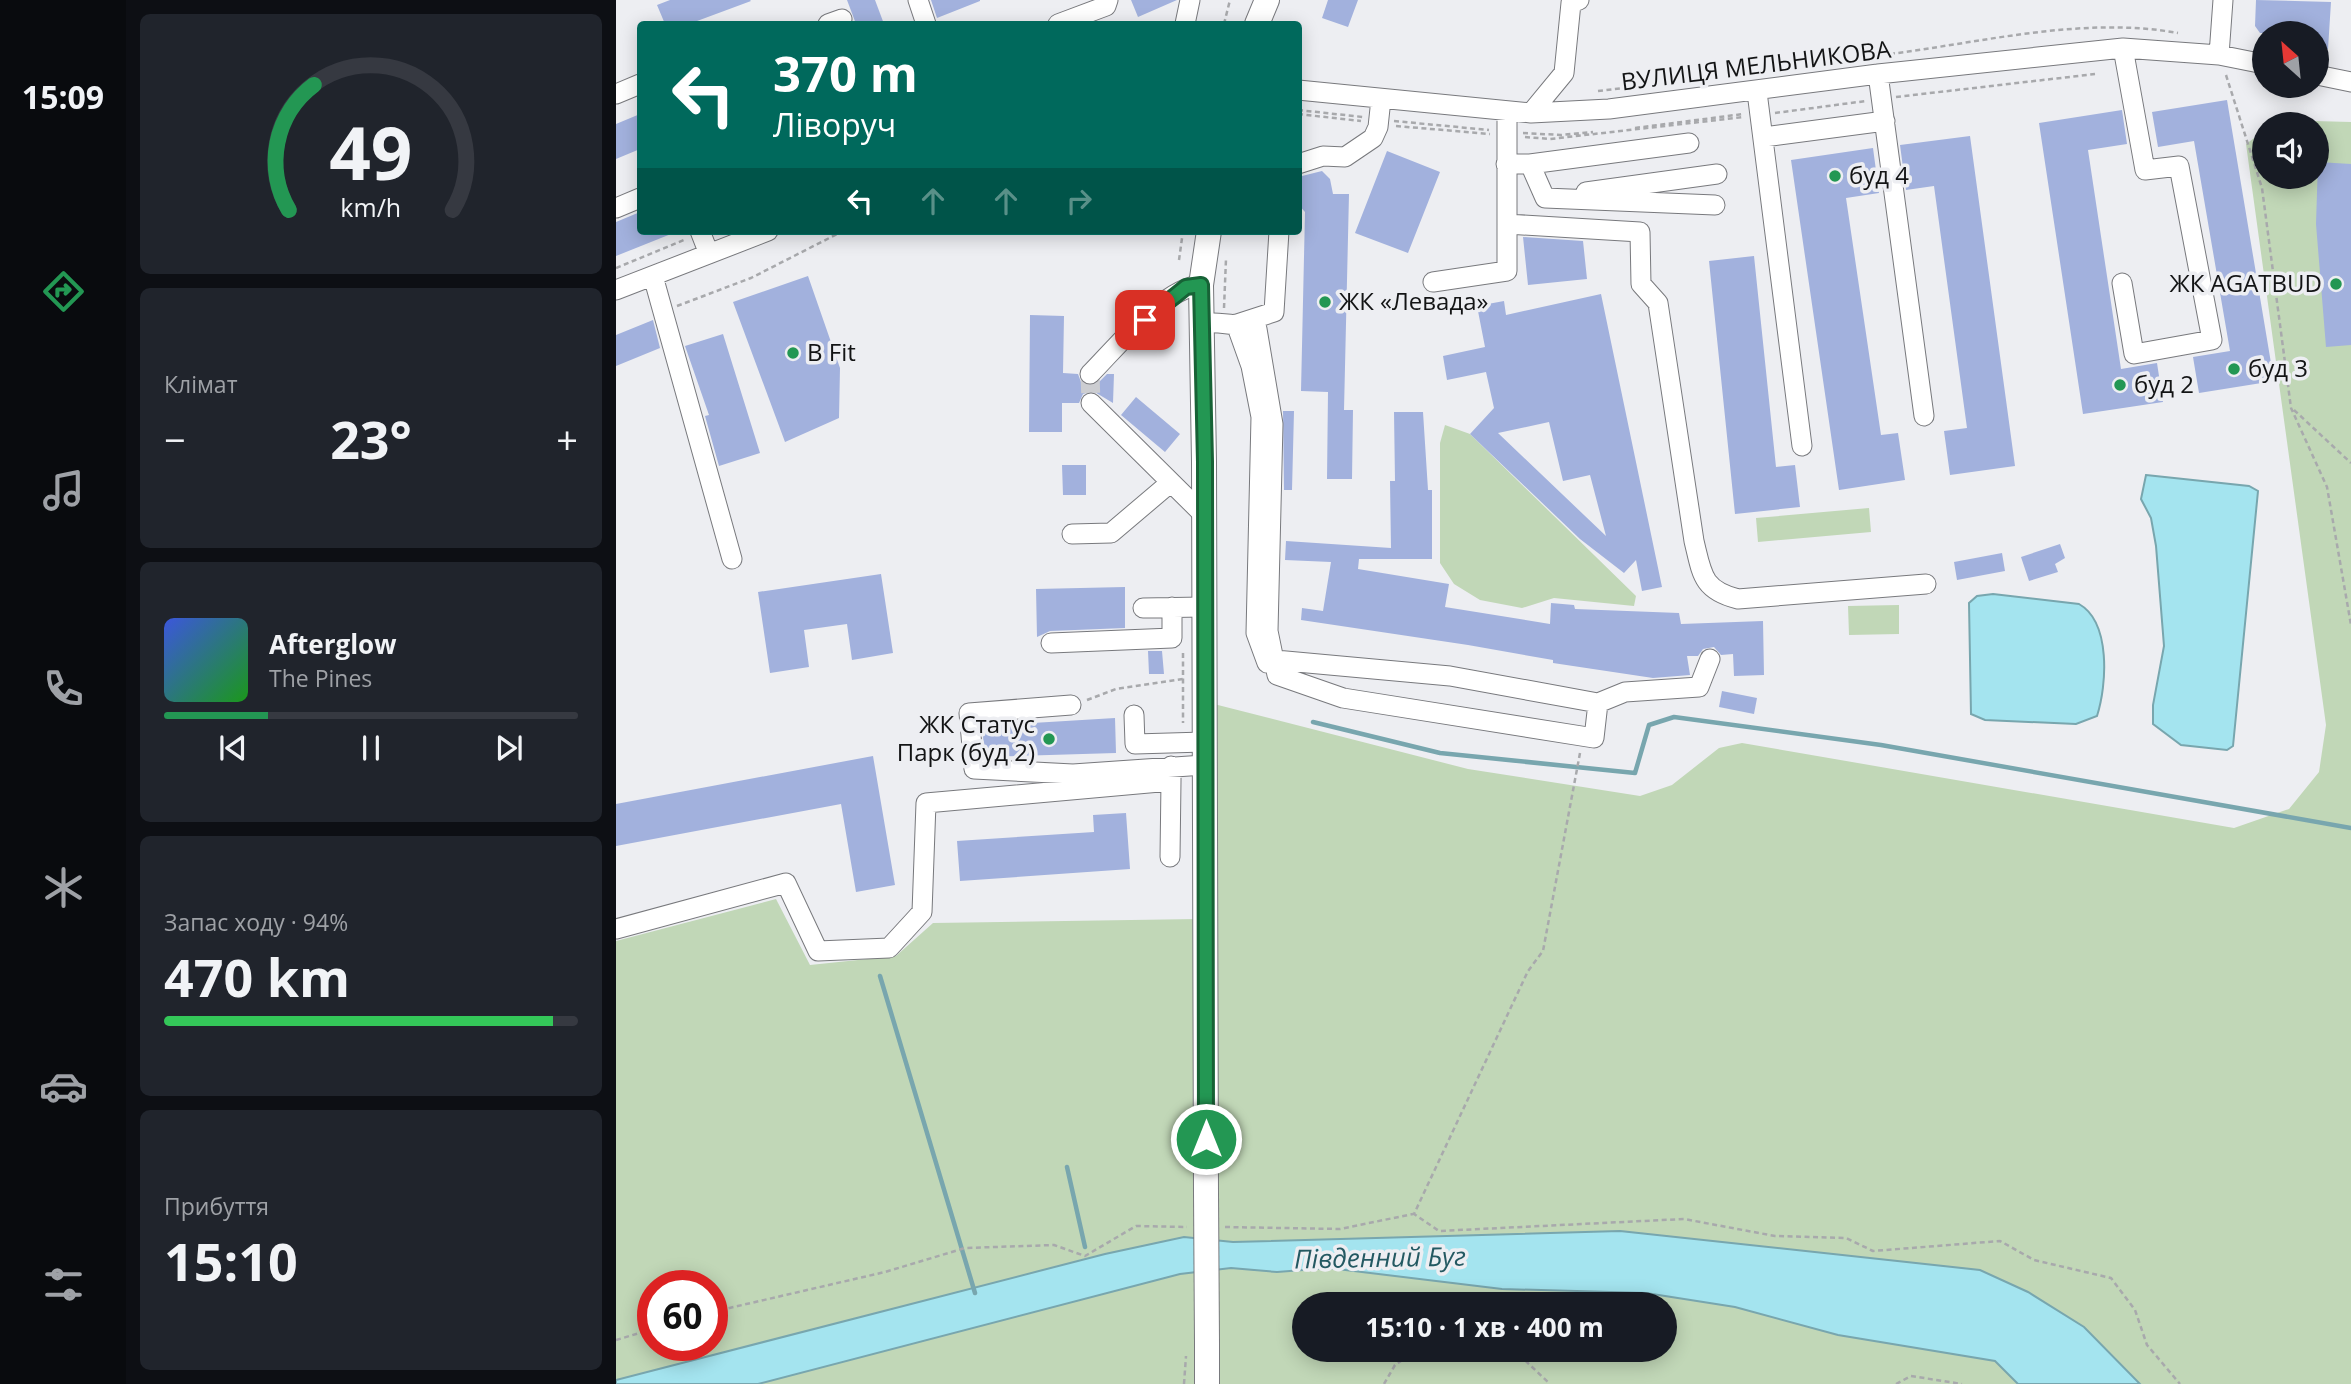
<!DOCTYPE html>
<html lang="uk">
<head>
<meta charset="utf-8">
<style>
  :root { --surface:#171b24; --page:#20242c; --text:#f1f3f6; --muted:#9ea1a6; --line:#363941; --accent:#239753 }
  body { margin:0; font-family:"Open Sans",sans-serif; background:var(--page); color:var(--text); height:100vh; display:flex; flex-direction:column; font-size:26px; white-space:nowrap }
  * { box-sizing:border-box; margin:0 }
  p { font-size:23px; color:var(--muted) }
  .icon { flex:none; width:38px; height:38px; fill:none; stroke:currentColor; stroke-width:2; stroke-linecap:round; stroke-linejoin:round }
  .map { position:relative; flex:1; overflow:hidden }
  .sheet { display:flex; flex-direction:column; gap:14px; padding:14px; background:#0d0f14; width:490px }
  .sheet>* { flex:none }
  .hud { position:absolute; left:21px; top:21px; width:665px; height:214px; border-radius:7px; box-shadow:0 4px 18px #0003; background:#00695c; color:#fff; overflow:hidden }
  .needle { width:46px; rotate:333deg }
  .controls { position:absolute; left:1636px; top:21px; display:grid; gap:14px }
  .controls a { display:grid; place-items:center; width:77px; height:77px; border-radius:50%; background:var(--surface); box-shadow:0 4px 18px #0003; font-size:35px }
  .speed { position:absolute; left:21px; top:1270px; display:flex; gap:14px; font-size:35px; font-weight:700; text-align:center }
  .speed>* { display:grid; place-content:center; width:91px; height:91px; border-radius:50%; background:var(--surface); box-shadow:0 4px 18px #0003; line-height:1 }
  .speed .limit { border:10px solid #d22; background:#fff; color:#111 }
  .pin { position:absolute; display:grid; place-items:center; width:60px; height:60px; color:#fff; margin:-30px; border-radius:14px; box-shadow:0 4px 10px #0006 }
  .me { position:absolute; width:77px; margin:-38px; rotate:0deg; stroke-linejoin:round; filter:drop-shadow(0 0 5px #0008) }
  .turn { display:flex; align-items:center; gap:24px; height:147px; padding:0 21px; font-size:32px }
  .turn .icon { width:91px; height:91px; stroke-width:2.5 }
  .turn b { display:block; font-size:49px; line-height:60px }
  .lanes { display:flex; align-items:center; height:66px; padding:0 21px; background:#0003; justify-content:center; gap:35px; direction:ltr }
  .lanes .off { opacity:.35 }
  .big { font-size:52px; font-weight:700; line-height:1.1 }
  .sheet .widget { flex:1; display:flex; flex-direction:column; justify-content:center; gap:10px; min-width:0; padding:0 24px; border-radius:10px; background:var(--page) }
  .sheet .dial { align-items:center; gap:0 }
  .dial svg { height:182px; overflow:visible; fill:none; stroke:var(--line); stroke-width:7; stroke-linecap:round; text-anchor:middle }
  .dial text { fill:var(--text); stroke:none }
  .song { display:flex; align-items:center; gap:21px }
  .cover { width:84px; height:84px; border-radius:10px; background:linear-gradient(135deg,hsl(230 70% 55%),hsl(120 70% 35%)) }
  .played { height:7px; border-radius:4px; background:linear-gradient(90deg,var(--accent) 25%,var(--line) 25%) }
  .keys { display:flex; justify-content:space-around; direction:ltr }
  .heat { display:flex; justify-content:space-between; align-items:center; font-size:38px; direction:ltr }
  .charge { height:10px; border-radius:5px; background:linear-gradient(90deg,#34c759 94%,var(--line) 0) }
  .trip { position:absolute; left:676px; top:1292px; width:385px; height:70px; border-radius:35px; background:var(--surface); box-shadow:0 4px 18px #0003; font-weight:700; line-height:70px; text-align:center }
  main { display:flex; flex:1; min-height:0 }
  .tabs { display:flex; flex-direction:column; width:126px; justify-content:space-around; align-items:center; background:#090b0e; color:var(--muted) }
  .tabs .icon { width:49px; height:49px }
  .tabs .on { color:var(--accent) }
  .tabs b { font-size:32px; color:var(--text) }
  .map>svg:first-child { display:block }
</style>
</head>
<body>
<main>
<nav class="tabs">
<b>15:09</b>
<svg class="icon on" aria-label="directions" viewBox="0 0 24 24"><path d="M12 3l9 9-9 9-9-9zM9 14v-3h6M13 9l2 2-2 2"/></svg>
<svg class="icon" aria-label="music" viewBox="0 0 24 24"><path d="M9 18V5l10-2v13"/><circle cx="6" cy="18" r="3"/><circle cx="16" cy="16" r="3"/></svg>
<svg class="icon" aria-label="phone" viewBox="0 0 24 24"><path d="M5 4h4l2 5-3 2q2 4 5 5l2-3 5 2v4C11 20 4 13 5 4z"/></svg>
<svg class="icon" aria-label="climate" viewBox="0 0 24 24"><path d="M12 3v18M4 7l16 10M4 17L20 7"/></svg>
<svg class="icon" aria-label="car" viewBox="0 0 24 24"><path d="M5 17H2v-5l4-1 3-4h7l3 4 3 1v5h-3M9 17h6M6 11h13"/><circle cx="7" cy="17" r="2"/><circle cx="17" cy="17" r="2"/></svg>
<svg class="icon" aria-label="filters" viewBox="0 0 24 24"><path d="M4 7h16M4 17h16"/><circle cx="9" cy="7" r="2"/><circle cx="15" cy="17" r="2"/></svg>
</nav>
<section class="sheet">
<div class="widget dial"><svg viewBox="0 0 100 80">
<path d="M14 69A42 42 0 1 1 86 69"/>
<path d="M14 69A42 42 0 0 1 25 14" stroke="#239753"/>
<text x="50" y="56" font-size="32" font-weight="700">49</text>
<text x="50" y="72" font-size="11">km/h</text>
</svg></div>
<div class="widget"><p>Клімат</p>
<div class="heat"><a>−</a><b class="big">23°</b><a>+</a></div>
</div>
<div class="widget">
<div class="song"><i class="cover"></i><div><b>Afterglow</b><p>The Pines</p></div></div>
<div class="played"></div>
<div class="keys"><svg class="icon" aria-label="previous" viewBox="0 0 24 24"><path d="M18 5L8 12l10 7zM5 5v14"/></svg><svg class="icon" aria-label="pause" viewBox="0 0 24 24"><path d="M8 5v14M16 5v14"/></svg><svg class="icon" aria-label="next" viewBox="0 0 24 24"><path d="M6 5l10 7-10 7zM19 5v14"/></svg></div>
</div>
<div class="widget"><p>Запас ходу · 94%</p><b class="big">470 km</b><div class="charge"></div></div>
<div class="widget"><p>Прибуття</p><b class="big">15:10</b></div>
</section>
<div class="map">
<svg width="1735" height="1384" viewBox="0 0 1735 1384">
  <rect width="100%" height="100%" fill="#edeef2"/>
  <path fill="#c1d7b7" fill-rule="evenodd" d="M 1665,120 L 1735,122 L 1735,1384 L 598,1384 L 594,703 L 852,769 L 1024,796 L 1056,785 L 1103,748 L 1126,743 L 1618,828 L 1673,809 L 1703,772 L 1710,725 L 1630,144 L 1648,131 L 1648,177 L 1701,177 L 1701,124 L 1658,124 ZM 688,1304 L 1048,1304 L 1048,1349 L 688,1349 Z
    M 829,425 L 854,434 L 1020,596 L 1018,606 L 938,598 L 906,608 L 864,600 L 838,584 L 824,563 L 824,443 Z
    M 1253,508 L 1255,532 L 1142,542 L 1140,518 Z
    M 1283,605 L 1283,634 L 1233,635 L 1232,606 Z
    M 160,899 L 194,965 L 280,956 L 317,923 L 581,919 L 584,1384 L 0,1384 L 0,941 ZM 37,1286 L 96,1286 L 96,1346 L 37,1346 Z"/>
  <path fill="#a4e4ef" stroke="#78a6ae" stroke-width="2" d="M 1530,475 L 1633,486 L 1642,491 L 1617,746 L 1611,750 L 1565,745 L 1537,724 L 1537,705 L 1548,646 L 1540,546 L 1535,518 L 1525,499 Z
    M 1377,594 L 1463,604 C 1495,622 1491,685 1481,716 L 1460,724 L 1369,720 L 1355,714 L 1353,603 L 1361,596 Z
    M 1004,1231 L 1364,1270 L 1412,1292 L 1468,1327 L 1524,1384 L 1402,1384 L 1379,1361 L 1222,1335 L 1119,1307 L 1030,1293 L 886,1289 L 713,1268 L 661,1272 L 615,1268 L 564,1274 L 142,1384 L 0,1384 L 0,1380 L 489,1254 L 568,1237 L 617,1242 Z"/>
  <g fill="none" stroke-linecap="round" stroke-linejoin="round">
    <path stroke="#78a6ae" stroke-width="4.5" d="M 697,722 L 824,753 L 1019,773 L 1033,725 L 1058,717 L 1265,745 L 1735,828
      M 264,976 L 359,1293
      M 451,1167 L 469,1247"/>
  </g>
  <path fill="#a2b1dd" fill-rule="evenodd" d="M 54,0 L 134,0 L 135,1 L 73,24 L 49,24 L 41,5 Z
    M 231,0 L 259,0 L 268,24 L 240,24 Z
    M 315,0 L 364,0 L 364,1 L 321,18 Z
    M 515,0 L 561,0 L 522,17 Z
    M 712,0 L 742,0 L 732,27 L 706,18 Z
    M 1640,0 L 1715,2 L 1712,49 L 1701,48 L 1701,33 L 1644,33 L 1639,26 Z
    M 1611,100 L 1658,381 L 1583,393 L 1577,357 L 1614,351 L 1578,141 L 1542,147 L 1536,112 Z
    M 1506,110 L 1511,144 L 1472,150 L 1505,369 L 1541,363 L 1547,402 L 1467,414 L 1423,123 Z
    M 24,114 L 24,149 L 0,159 L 0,124 Z
    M 1354,136 L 1399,466 L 1334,475 L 1328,431 L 1351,428 L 1318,186 L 1290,190 L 1284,145 Z
    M 1257,148 L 1263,193 L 1230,198 L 1265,435 L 1282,433 L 1289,480 L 1223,490 L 1175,160 Z
    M 771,151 L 824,172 L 792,253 L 739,233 Z
    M 1702,162 L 1735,164 L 1735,345 L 1710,347 L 1700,224 Z
    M 706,171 L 714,179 L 717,194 L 733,194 L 728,410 L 737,410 L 736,479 L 711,479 L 712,392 L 685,391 L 689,212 L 682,204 L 682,177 Z
    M 24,212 L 24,231 L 60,232 L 0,256 L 0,222 Z
    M 907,237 L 967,241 L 971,279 L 912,285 Z
    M 1138,256 L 1160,467 L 1179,465 L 1184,507 L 1119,514 L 1093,261 Z
    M 192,276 L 224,368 L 223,418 L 169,442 L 117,302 Z
    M 985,294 L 1046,587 L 1026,591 L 1020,560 L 1008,573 L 964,539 L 854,434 L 878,408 L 870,372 L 831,380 L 827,356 L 869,347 L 861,306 L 888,301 L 890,315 ZM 933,422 L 947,481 L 974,475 L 990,536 L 882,433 Z
    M 414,315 L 448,316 L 447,373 L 462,374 L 465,382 L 472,386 L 482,383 L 491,374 L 498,374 L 497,403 L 477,391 L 467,394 L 463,403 L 446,403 L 446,432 L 413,432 Z
    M 37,320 L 44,348 L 0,366 L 0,335 Z
    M 107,334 L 144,453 L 103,466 L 89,416 L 93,415 L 69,346 Z
    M 520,397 L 564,434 L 549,452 L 505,415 Z
    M 667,411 L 678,411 L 676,490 L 668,490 Z
    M 778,412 L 807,412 L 812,490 L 816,490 L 816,559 L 743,559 L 742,569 L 833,584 L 829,607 L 934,624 L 935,603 L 958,605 L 959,609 L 1063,613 L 1065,624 L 1147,621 L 1148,675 L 1118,676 L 1117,654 L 1105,655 L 1098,647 L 1087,649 L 1082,656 L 1071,656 L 1074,675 L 1037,678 L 937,663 L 937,660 L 852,645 L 685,620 L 686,608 L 707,611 L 715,562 L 669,560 L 670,541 L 775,548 L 774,481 L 779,481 Z
    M 446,465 L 470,465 L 470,495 L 447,495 Z
    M 1444,544 L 1449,558 L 1439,564 L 1442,572 L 1413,581 L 1405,557 Z
    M 1386,553 L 1389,571 L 1341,580 L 1338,562 Z
    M 265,574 L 277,653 L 236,660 L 231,624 L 188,630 L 193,667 L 154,673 L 142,592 Z
    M 509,587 L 509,628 L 434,631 L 421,637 L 420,589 Z
    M 532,651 L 546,651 L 548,674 L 533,674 Z
    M 1106,691 L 1141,698 L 1138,714 L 1103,707 Z
    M 499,718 L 500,753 L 369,757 L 366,726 Z
    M 257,756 L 279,885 L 240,892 L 225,804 L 0,846 L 0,804 Z
    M 510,813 L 514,869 L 344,881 L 341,841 L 478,832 L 477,815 Z"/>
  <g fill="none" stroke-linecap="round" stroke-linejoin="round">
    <path stroke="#cccdd1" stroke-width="19" stroke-dasharray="19 10" stroke-linecap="butt" d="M 474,374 L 475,403"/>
    <defs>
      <path id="minor" d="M 302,0 L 310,24
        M 212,24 L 226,19
        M 442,24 L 490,6 L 492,0
        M 569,24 L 574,0
        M 1603,55 L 1607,0
        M 1262,74 L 1308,416
        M 1701,75 L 1735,82
        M 682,90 L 915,113 L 993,109 L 1262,74 L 1507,48 L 1603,55 L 1648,64
        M 1141,92 L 1186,446
        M 0,94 L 24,84
        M 915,113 L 948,73 L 955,3 L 963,0
        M 1148,137 L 1269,121
        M 682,164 L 707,156 L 729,157 L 757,138 L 762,127 L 765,99
        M 890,164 L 914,164 L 929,198 L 1099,205
        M 914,164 L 1073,143
        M 970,192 L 1101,174
        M 0,208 L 24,198
        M 891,224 L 1024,232 L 1025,284 L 1042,303 L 1078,541 C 1086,574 1086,590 1122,599 L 1310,584
        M 84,231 L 93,254
        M 37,276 L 116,559
        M 817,282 L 891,271 L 891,112
        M 1506,283 L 1518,354 L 1596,340 L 1563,166 L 1529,170 L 1507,48
        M 0,290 L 152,231
        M 586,323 C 605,322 622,325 641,329 L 657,424 L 652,631 L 661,675 L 727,698 L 978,738 L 982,703 L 834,676 L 659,660 L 651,663 L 640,633 L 645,417 L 635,366 L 620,324
        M 621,324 L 658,312 L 663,231
        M 474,374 C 500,348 549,287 585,285
        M 475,403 L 587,514
        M 456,534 L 495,533 L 554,483
        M 527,608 L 587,607
        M 435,643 L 556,638 L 556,607
        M 982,703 L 1009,692 L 1083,687 L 1094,659
        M 455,705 L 353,713 L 358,769 L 457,774 L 588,765
        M 518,715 L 519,744 L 588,742
        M 554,857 L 555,781
        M 0,929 L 170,883 L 202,951 L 273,948 L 306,912 L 310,803 L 555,781 L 555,766"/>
      <path id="major" d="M 641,24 L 651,0
        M 590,1193 L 588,462 L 585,285 L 593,231
        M 591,1343 L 591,1384"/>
    </defs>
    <use href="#minor" stroke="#78797d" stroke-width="21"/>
    <use href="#major" stroke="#78797d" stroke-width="26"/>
    <path stroke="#a8a9ac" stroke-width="2.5" stroke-dasharray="5 3.5" stroke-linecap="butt" d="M 608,24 L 614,0
      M 1274,54 C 1368,42 1468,16 1562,33
      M 1610,75 L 1646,188 L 1675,408 L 1711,487 L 1735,625
      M 982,91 L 1034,85
      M 1280,97 L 1479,74
      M 682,110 L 747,117
      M 1159,113 L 1250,101
      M 682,114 L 745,121
      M 778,121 L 873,130
      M 780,126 L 874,134
      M 1019,128 L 1127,114
      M 907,133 L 945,135 L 977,132
      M 909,137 L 934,139 L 1128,117
      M 563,260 L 567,231
      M 0,268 L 68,240
      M 61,306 L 135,278 L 227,231
      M 608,308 L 610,259
      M 1678,410 L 1735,463
      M 567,653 L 567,723
      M 471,700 L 500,689 L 567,679
      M 964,753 L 927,951 L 912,971 L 798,1214 L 823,1231 L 1068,1219 L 1159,1236 L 1230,1238 L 1257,1251 L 1384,1241 L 1418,1260 L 1495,1278 L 1519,1310 L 1531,1345 L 1564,1384
      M 609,1227 L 724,1229 L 797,1214
      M 96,1312 L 269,1272 L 349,1248 L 438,1245 L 469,1256 L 520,1226 L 571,1227
      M 0,1340 L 37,1329
      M 897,1349 L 934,1384
      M 568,1384 L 570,1356
      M 768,1384 L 779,1365 L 802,1349
      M 1280,1384 L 1295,1376 L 1346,1384"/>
    <use href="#minor" stroke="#fff" stroke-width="19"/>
    <use href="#major" stroke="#fff" stroke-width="24"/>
    <defs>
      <path id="major-bridge" d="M 590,1193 L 591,1343"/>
    </defs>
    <use href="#major-bridge" stroke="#78797d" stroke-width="26" stroke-linecap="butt"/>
    <use href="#major-bridge" stroke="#fff" stroke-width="24"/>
  </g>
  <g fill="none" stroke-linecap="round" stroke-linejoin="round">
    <defs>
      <path id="route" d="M 529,320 L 570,287 L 585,285 L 589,462 L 590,1139"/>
    </defs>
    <use href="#route" stroke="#176236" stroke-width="18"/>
    <use href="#route" stroke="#239753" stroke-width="12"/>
  </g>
  <g fill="#239753" stroke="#edeef2" stroke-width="2.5">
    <circle cx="1219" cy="176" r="7"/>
    <circle cx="1720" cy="284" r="7"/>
    <circle cx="709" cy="302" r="7"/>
    <circle cx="177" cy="353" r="7"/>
    <circle cx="1618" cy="369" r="7"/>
    <circle cx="1504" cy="385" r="7"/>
    <circle cx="433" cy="739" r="7"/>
  </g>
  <g text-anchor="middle" stroke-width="7" stroke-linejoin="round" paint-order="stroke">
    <g font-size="24" fill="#131415" stroke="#edeef2">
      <text transform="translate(1140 66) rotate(-7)" y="8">ВУЛИЦЯ МЕЛЬНИКОВА</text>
    </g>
    <g font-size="24" fill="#131415" stroke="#edeef2" text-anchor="start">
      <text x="1233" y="184">буд 4</text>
      <text x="1706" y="292" text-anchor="end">ЖК AGATBUD</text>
      <text x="723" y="310">ЖК «Левада»</text>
      <text x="191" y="361">B Fit</text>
      <text x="1632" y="377">буд 3</text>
      <text x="1518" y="393">буд 2</text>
      <text x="419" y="733" text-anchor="end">ЖК Статус<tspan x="419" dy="28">Парк (буд 2)</tspan></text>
    </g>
    <g font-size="26" font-style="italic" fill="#245962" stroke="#edeef2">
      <text transform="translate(764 1258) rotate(-1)" y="9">Південний Буг</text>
    </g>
  </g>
</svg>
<div class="controls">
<a><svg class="needle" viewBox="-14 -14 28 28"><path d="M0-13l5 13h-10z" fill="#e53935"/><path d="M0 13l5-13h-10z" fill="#9ea1a6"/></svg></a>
<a><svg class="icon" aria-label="sound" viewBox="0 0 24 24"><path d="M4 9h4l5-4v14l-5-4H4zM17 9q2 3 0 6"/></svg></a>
</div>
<div class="speed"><div class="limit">60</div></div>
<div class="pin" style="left:529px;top:320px;background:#d93025"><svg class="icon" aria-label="arrive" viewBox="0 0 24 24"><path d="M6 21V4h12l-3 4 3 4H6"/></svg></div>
<svg class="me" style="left:590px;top:1139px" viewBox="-20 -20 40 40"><circle r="17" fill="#239753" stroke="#fff" stroke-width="3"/><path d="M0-11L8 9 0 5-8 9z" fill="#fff"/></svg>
<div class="trip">15:10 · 1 хв · 400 m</div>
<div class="hud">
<div class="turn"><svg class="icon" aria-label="left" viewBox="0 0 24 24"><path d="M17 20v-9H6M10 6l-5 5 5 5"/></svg><div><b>370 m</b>Ліворуч</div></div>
<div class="lanes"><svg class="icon" aria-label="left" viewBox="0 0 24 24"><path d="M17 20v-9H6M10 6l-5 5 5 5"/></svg><svg class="icon off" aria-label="ahead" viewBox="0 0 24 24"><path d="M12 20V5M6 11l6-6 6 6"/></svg><svg class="icon off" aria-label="ahead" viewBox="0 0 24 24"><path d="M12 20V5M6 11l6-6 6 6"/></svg><svg class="icon off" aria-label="right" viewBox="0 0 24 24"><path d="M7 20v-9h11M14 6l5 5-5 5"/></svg></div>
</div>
</div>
</main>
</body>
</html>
